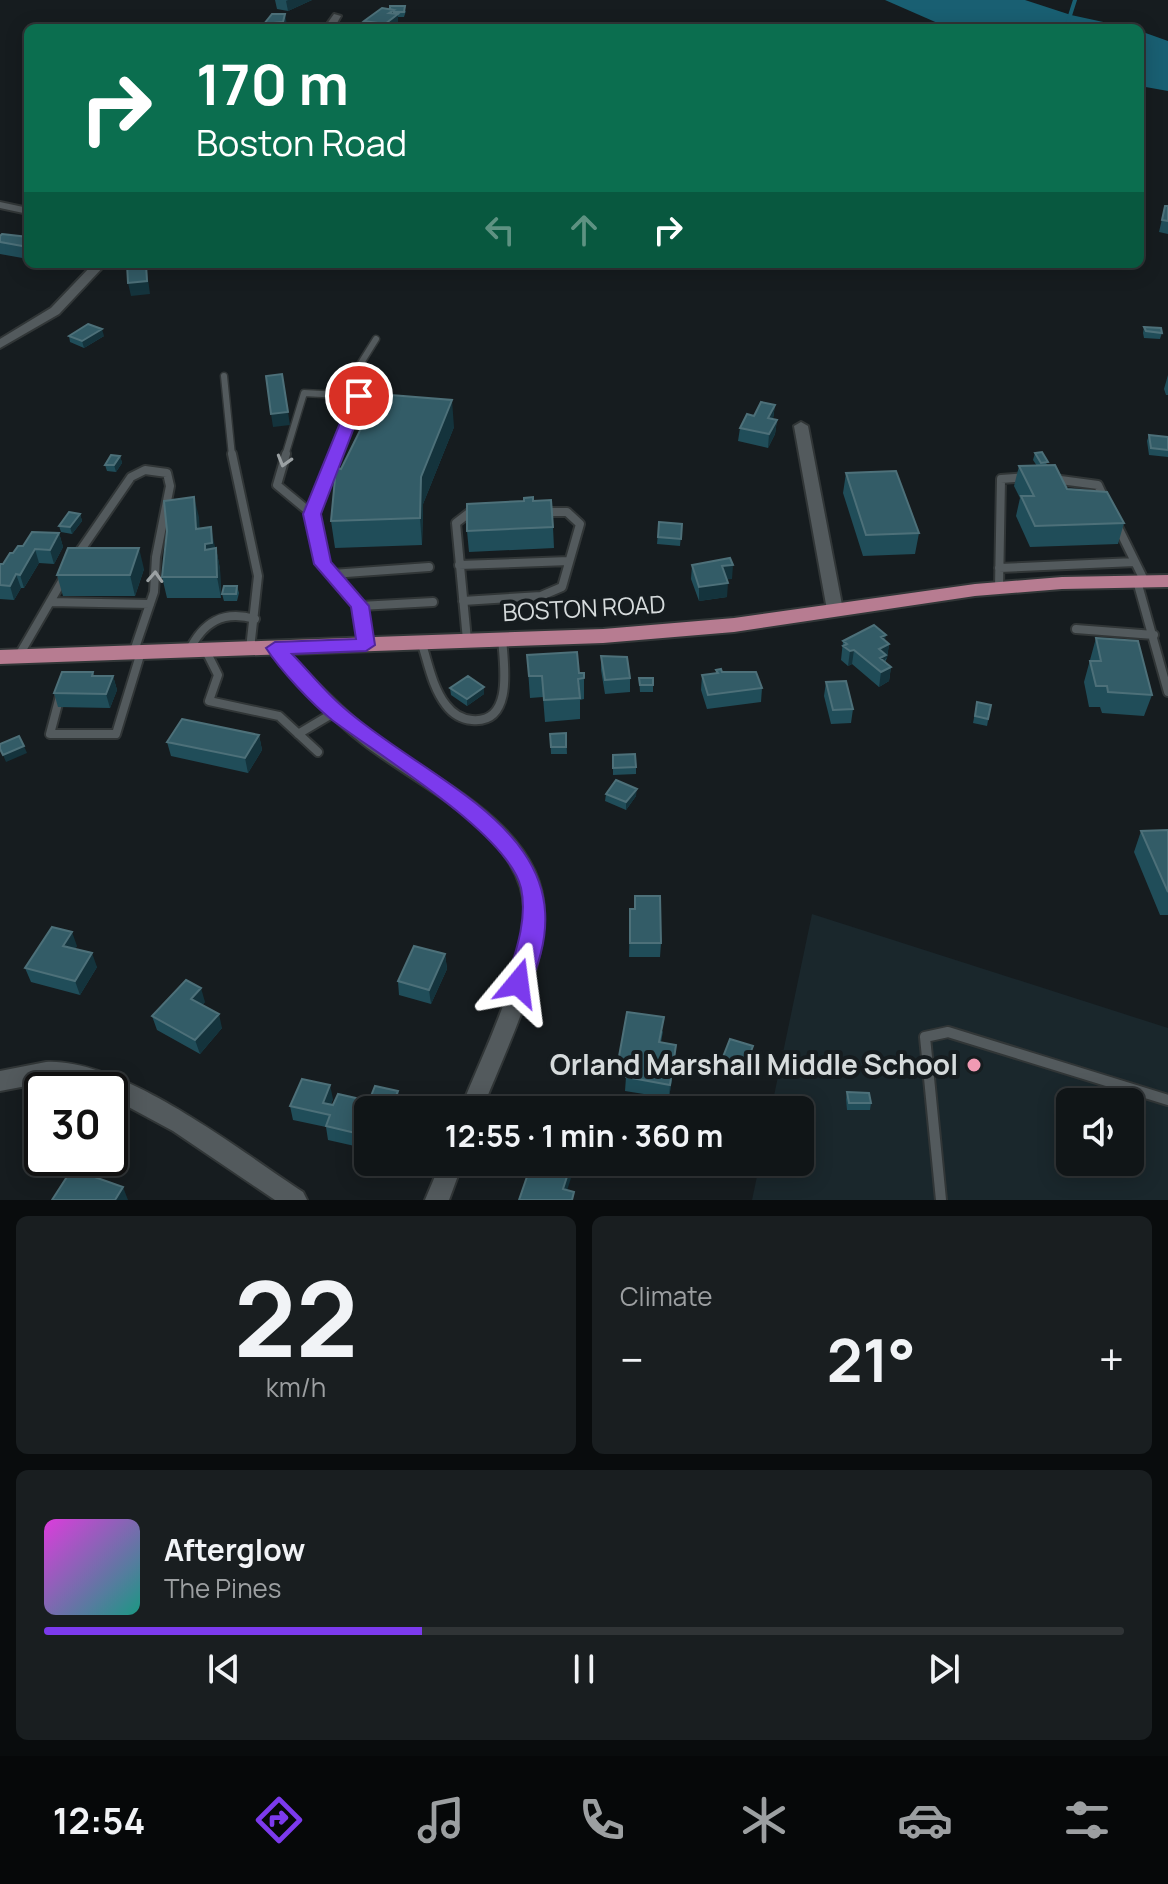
<!DOCTYPE html>
<html lang="en">
<head>
<meta charset="utf-8">
<style>
  :root { --surface:#101517; --page:#191e20; --text:#f1f3f6; --muted:#9c9fa1; --line:#303436; --accent:#7c3aed }
  body { margin:0; font-family:Manrope,sans-serif; background:var(--page); color:var(--text); height:100vh; display:flex; flex-direction:column; font-size:30px; white-space:nowrap }
  * { box-sizing:border-box; margin:0 }
  p { font-size:26px; color:var(--muted) }
  .icon { flex:none; width:44px; height:44px; fill:none; stroke:currentColor; stroke-width:2; stroke-linecap:round; stroke-linejoin:round }
  .map { position:relative; height:1200px; overflow:hidden }
  .sheet { display:flex; flex-direction:column; gap:16px; padding:16px; background:#090c0d; flex:1 }
  .sheet>* { flex:none }
  .top-card { position:absolute; left:24px; top:24px; width:1120px; height:244px; border-radius:12px; box-shadow:0 4px 20px #0003,0 0 0 2px var(--line); background:#0b6e4f; color:#fff; overflow:hidden }
  .buttons { position:absolute; left:1056px; top:1088px; display:grid; gap:16px }
  .buttons a { display:grid; place-items:center; width:88px; height:88px; border-radius:12px; background:var(--surface); box-shadow:0 4px 20px #0003,0 0 0 2px var(--line); font-size:40px }
  .speed { position:absolute; left:24px; top:1072px; display:flex; gap:16px; font-size:40px; font-weight:700; text-align:center }
  .speed>* { display:grid; place-content:center; width:104px; height:104px; border-radius:50%; background:var(--surface); box-shadow:0 4px 20px #0003,0 0 0 2px var(--line); line-height:1 }
  .speed .limit { border:4px solid #111; border-radius:12px; background:#fff; color:#111 }
  .pin { position:absolute; display:grid; place-items:center; width:68px; height:68px; color:#fff; margin:-34px; border:4px solid #fff; border-radius:50%; box-shadow:0 2px 8px #0007 }
  .me { position:absolute; width:88px; margin:-44px; rotate:16deg; stroke-linejoin:round; filter:drop-shadow(0 0 6px #0008) }
  .turn { display:flex; align-items:center; gap:28px; height:168px; padding:0 40px; font-size:36px }
  .turn .icon { width:104px; height:104px; stroke-width:2.5 }
  .turn b { display:block; font-size:56px; line-height:68px }
  .lanes { display:flex; align-items:center; height:76px; padding:0 40px; background:#0003; justify-content:center; gap:40px; direction:ltr }
  .lanes .off { opacity:.35 }
  .big { font-size:60px; font-weight:700; line-height:1.1 }
  .sheet .card { flex:1; display:flex; flex-direction:column; justify-content:center; gap:12px; min-width:0; padding:0 28px; border-radius:12px; background:var(--page) }
  .sheet .dial { align-items:center; gap:0 }
  .dial b { font-size:104px; line-height:1 }
  .song { display:flex; align-items:center; gap:24px }
  .cover { width:96px; height:96px; border-radius:12px; background:linear-gradient(135deg,hsl(300 70% 55%),hsl(170 70% 35%)) }
  .played { height:8px; border-radius:4px; background:linear-gradient(90deg,var(--accent) 35%,var(--line) 35%) }
  .keys { display:flex; justify-content:space-around; direction:ltr }
  .heat { display:flex; justify-content:space-between; align-items:center; font-size:44px; direction:ltr }
  .sheet .tiles { flex:1; display:grid; gap:16px; grid-template-columns:1fr 1fr }
  .card:last-child { grid-column:span 2 }
  .trip { position:absolute; left:354px; top:1096px; width:460px; height:80px; border-radius:12px; background:var(--surface); box-shadow:0 4px 20px #0003,0 0 0 2px var(--line); font-weight:700; line-height:80px; text-align:center }
  .tab-bar { display:flex; height:128px; justify-content:space-around; align-items:center; background:#060809; color:var(--muted) }
  .tab-bar .icon { width:56px; height:56px }
  .tab-bar .selected { color:var(--accent) }
  .tab-bar b { font-size:36px; color:var(--text) }
  .map>svg:first-child { display:block }
</style>
</head>
<body>
<div class="map">
<svg width="1168" height="1200" viewBox="0 0 1168 1200">
  <rect width="100%" height="100%" fill="#161c1f"/>
  <path fill="#1a272c" fill-rule="evenodd" d="M 812,914 L 1168,1028 L 1168,1200 L 752,1200 L 760,1162 L 800,1162 L 800,1110 L 771,1110 ZM 1070,1102 L 1130,1102 L 1130,1162 L 1070,1162 Z"/>
  <path fill="#195f72" d="M 885,0 L 1025,0 L 1071,15 L 1131,28 L 949,28 Z
    M 1140,31 L 1168,41 L 1168,91 L 1140,86 Z"/>
  <g fill="none" stroke-linecap="round" stroke-linejoin="round">
    <path stroke="#195f72" stroke-width="4" d="M 1066,28 L 1075,0"/>
    <defs>
      <path id="service-far2" d="M 224,376 L 232,456
        M 341,395 L 376,339
        M 285,456 L 304,393 L 359,396 L 335,456"/>
      <path id="service-far1" d="M 232,454 L 258,576 L 250,649
        M 286,454 L 277,485 L 312,514
        M 1053,479 L 1098,485 L 1105,500
        M 312,514 L 323,564 L 360,606 L 366,645
        M 312,514 L 336,454
        M 1116,523 L 1144,580
        M 78,554 L 131,477 L 145,470 L 167,473 L 170,486 L 156,557 L 154,592 L 134,651
        M 459,565 L 569,561
        M 999,568 L 1135,562
        M 332,574 L 429,567
        M 1137,581 L 1168,692
        M 999,588 L 1001,479 L 1027,477
        M 463,601 L 541,596 L 562,587 L 580,524 L 567,512 L 543,512
        M 50,602 L 150,604
        M 360,606 L 433,602
        M 1076,629 L 1154,635
        M 467,640 L 456,523 L 469,513 L 477,513
        M 421,641 C 428,662 432,687 446,705 C 452,713 461,719 472,720 C 514,724 504,664 502,639
        M 189,651 C 203,622 223,610 255,619
        M 206,651 L 218,675 L 209,701 L 279,716 L 318,752
        M 18,657 L 65,576
        M 60,696 L 50,734 L 116,734 L 141,652
        M 298,734 L 335,712"/>
      <path id="service" d="M 941,1200 L 925,1037 L 948,1032 L 1168,1100"/>
      <path id="minor" d="M 334,14 L 341,16 L 334,28 L 324,28 Z
        M 0,202 L 28,208 L 28,214 L 0,208 Z
        M 93,264 L 106,264 L 59,314 L 0,348 L 0,339 L 51,308 Z
        M 801,422 L 808,426 L 843,610 L 835,615 L 827,610 L 794,426 Z
        M 275,642 L 281,644 C 310,675 339,707 373,733 C 432,779 543,825 544,912 C 545,973 504,1053 482,1110 L 460,1110 C 485,1048 520,982 524,915 C 528,834 413,785 360,742 C 326,715 298,683 269,652 L 267,648 Z
        M 46,1062 C 122,1058 240,1151 303,1192 L 307,1200 L 275,1200 L 173,1131 L 110,1097 L 110,1090 L 93,1090 L 53,1081 L 0,1091 L 0,1071 Z
        M 441,1162 L 463,1162 L 449,1200 L 425,1200 Z"/>
      <path id="primary" d="M 1168,575 L 1168,587 L 1062,589 L 975,596 L 734,632 L 603,643 L 0,664 L 0,650 L 603,629 L 734,618 L 975,584 L 1062,577 Z"/>
    </defs>
    <use href="#service-far2" stroke="#313637" stroke-width="9"/>
    <use href="#service-far1" stroke="#313637" stroke-width="12"/>
    <use href="#service" stroke="#313637" stroke-width="14"/>
    <use href="#minor" stroke="#313637" stroke-width="4"/>
    <use href="#primary" stroke="#313637" stroke-width="4"/>
    <use href="#service-far2" stroke="#535a5d" stroke-width="6"/>
    <use href="#service-far1" stroke="#535a5d" stroke-width="8"/>
    <use href="#service" stroke="#535a5d" stroke-width="10"/>
    <use href="#minor" fill="#535a5d" fill-rule="evenodd"/>
    <use href="#primary" fill="#b77c91" fill-rule="evenodd"/>
  </g>
  <path fill="#204d59" d="M 275,0 L 312,0 L 288,11 L 277,9 Z
    M 382,8 L 406,11 L 404,17 L 398,17 L 398,25 L 394,28 L 365,28 L 364,21 Z
    M 1165,206 L 1168,206 L 1168,234 L 1159,232 Z
    M 0,236 L 28,237 L 28,259 L 0,254 Z
    M 1144,327 L 1162,333 L 1160,339 L 1144,338 L 1143,333 Z
    M 69,336 L 104,336 L 84,348 L 70,342 Z
    M 1168,375 L 1168,395 L 1166,395 L 1164,389 Z
    M 775,405 L 773,419 L 777,420 L 775,434 L 768,448 L 738,441 L 740,428 L 754,416 Z
    M 454,427 L 423,504 L 422,545 L 335,548 L 331,521 L 341,469 Z
    M 1149,435 L 1168,437 L 1168,457 L 1149,455 L 1147,441 Z
    M 1035,453 L 1048,465 L 1067,489 L 1124,523 L 1118,544 L 1030,547 L 1016,516 L 1020,498 L 1014,486 L 1019,466 L 1037,466 L 1033,460 Z
    M 120,456 L 122,463 L 116,472 L 107,471 L 105,465 Z
    M 846,473 L 919,533 L 915,554 L 863,556 L 843,493 Z
    M 533,501 L 553,527 L 554,548 L 469,552 L 467,531 Z
    M 80,514 L 82,521 L 72,534 L 61,532 L 59,526 Z
    M 199,517 L 199,528 L 216,548 L 220,569 L 221,598 L 167,598 L 162,577 Z
    M 659,522 L 682,524 L 680,546 L 657,544 Z
    M 59,533 L 63,547 L 54,564 L 39,563 L 24,588 L 21,588 L 14,600 L 0,599 L 0,564 L 3,564 L 13,553 L 23,546 Z
    M 692,565 L 732,579 L 727,579 L 727,597 L 699,601 L 691,579 Z
    M 144,569 L 135,596 L 63,596 L 57,575 Z
    M 237,586 L 239,593 L 237,601 L 224,601 L 222,594 Z
    M 1096,638 L 1152,695 L 1144,716 L 1102,713 L 1100,707 L 1089,707 L 1084,682 Z
    M 885,640 L 889,644 L 887,658 L 885,662 L 891,667 L 889,681 L 879,687 L 852,664 L 848,666 L 841,660 L 843,641 Z
    M 527,655 L 579,673 L 584,678 L 584,699 L 580,700 L 580,719 L 545,722 L 543,697 L 530,698 Z
    M 601,656 L 630,678 L 630,692 L 605,694 L 601,670 Z
    M 716,670 L 762,688 L 761,702 L 707,709 L 701,690 L 702,675 L 716,674 Z
    M 93,672 L 94,676 L 113,676 L 117,690 L 110,708 L 58,707 L 54,693 Z
    M 639,678 L 653,685 L 653,692 L 640,692 Z
    M 826,682 L 853,709 L 851,723 L 831,724 L 824,696 Z
    M 484,687 L 484,694 L 467,706 L 451,695 L 450,688 Z
    M 977,702 L 991,705 L 987,726 L 973,723 Z
    M 566,733 L 567,754 L 551,754 L 550,734 Z
    M 259,735 L 262,750 L 248,773 L 171,756 L 167,742 Z
    M 613,755 L 636,767 L 636,774 L 613,775 Z
    M 606,794 L 636,796 L 626,810 L 605,801 Z
    M 1168,830 L 1168,915 L 1160,915 L 1134,852 L 1141,831 Z
    M 630,909 L 661,943 L 660,957 L 629,957 Z
    M 77,946 L 75,949 L 97,967 L 80,995 L 31,982 L 25,968 Z
    M 445,954 L 447,969 L 431,1004 L 399,995 L 398,981 Z
    M 205,1002 L 202,1005 L 222,1028 L 200,1054 L 157,1030 L 152,1016 Z
    M 663,1031 L 661,1042 L 675,1059 L 669,1098 L 625,1091 L 626,1077 L 618,1076 L 618,1062 Z
    M 752,1053 L 746,1072 L 722,1064 L 723,1057 Z
    M 398,1091 L 400,1105 L 398,1110 L 368,1110 L 368,1149 L 328,1140 L 326,1127 L 293,1120 L 290,1106 L 333,1099 L 331,1104 L 333,1105 L 369,1101 Z
    M 847,1092 L 871,1103 L 870,1110 L 847,1110 L 846,1099 Z"/>
  <path fill="#14333c" d="M 288,0 L 312,0 L 288,11 L 286,1 Z
    M 394,10 L 394,17 L 398,14 L 398,25 L 394,28 L 386,28 L 385,24 L 389,13 Z
    M 285,14 L 287,25 L 286,28 L 264,28 L 264,24 Z
    M 146,264 L 150,294 L 131,296 L 128,283 Z
    M 102,329 L 104,336 L 84,348 L 82,341 Z
    M 452,400 L 454,427 L 423,504 L 422,545 L 420,518 L 421,477 Z
    M 775,405 L 773,418 L 766,432 L 768,418 Z
    M 288,412 L 290,425 L 273,427 L 271,414 Z
    M 777,420 L 775,434 L 768,448 L 769,434 Z
    M 120,456 L 122,463 L 116,472 L 114,465 Z
    M 194,497 L 199,517 L 201,549 L 196,529 Z
    M 80,514 L 82,521 L 72,534 L 70,527 Z
    M 211,527 L 215,547 L 216,564 L 205,550 L 205,544 Z
    M 59,533 L 63,547 L 54,564 L 50,550 Z
    M 139,548 L 144,569 L 135,596 L 130,575 Z
    M 216,548 L 220,569 L 221,598 L 217,577 Z
    M 35,549 L 39,563 L 24,588 L 20,575 Z
    M 733,565 L 732,579 L 721,580 L 722,566 Z
    M 16,574 L 21,588 L 14,600 L 10,586 Z
    M 728,583 L 727,597 L 699,601 L 699,587 Z
    M 886,635 L 884,646 L 889,644 L 887,658 L 885,659 L 883,669 L 878,669 L 881,637 Z
    M 854,650 L 852,664 L 848,666 L 850,651 Z
    M 891,667 L 889,681 L 879,687 L 881,672 Z
    M 113,676 L 117,690 L 110,708 L 106,694 Z
    M 484,687 L 484,694 L 467,706 L 467,699 Z
    M 259,735 L 262,750 L 248,773 L 245,758 Z
    M 24,746 L 27,753 L 6,762 L 3,755 Z
    M 637,789 L 636,796 L 626,810 L 626,802 Z
    M 72,932 L 77,946 L 68,960 L 63,946 Z
    M 92,953 L 97,967 L 80,995 L 75,981 Z
    M 445,954 L 447,969 L 431,1004 L 429,990 Z
    M 201,988 L 205,1002 L 195,1013 L 191,999 Z
    M 219,1014 L 222,1028 L 200,1054 L 195,1040 Z
    M 676,1045 L 675,1059 L 669,1098 L 670,1085 Z
    M 330,1085 L 333,1099 L 327,1114 L 323,1103 Z
    M 398,1091 L 400,1105 L 398,1110 L 390,1110 Z
    M 571,1164 L 571,1178 L 564,1200 L 563,1189 Z
    M 123,1187 L 128,1200 L 115,1200 Z"/>
  <path fill="#335c67" stroke="#4d7079" stroke-width="2" d="M 390,6 L 405,6 L 404,12 L 394,12 L 394,10 L 390,9 Z
    M 382,8 L 394,10 L 389,13 L 398,14 L 385,24 L 364,21 Z
    M 272,14 L 285,14 L 283,22 L 264,24 Z
    M 1165,206 L 1168,206 L 1168,221 L 1162,220 Z
    M 2,234 L 28,237 L 28,247 L 0,242 L 0,236 Z
    M 127,264 L 146,264 L 147,281 L 128,283 Z
    M 88,324 L 102,329 L 82,341 L 69,336 Z
    M 1144,327 L 1161,328 L 1162,333 L 1146,331 Z
    M 282,374 L 288,412 L 271,414 L 266,376 Z
    M 378,394 L 452,400 L 421,477 L 420,518 L 331,521 L 336,468 L 341,469 Z
    M 761,402 L 775,405 L 768,418 L 777,420 L 769,434 L 740,428 L 747,414 L 754,416 Z
    M 1149,435 L 1168,437 L 1168,450 L 1151,448 Z
    M 1042,452 L 1048,462 L 1041,463 L 1035,453 Z
    M 111,455 L 120,456 L 114,465 L 105,465 Z
    M 1055,465 L 1067,489 L 1107,492 L 1124,523 L 1035,526 L 1021,496 L 1034,496 L 1019,466 Z
    M 896,471 L 919,533 L 866,535 L 846,473 Z
    M 194,497 L 196,529 L 211,527 L 212,543 L 205,544 L 205,550 L 216,548 L 217,577 L 162,577 L 167,531 L 164,501 Z
    M 533,497 L 533,501 L 551,500 L 553,527 L 467,531 L 467,504 L 524,501 L 524,498 Z
    M 69,512 L 80,514 L 70,527 L 59,526 Z
    M 659,522 L 682,524 L 681,539 L 658,537 Z
    M 32,532 L 59,533 L 50,550 L 35,549 L 20,575 L 16,574 L 10,586 L 0,585 L 0,564 L 3,564 L 10,553 L 13,553 L 18,546 L 23,546 Z
    M 68,548 L 139,548 L 130,575 L 57,575 Z
    M 730,558 L 733,565 L 722,566 L 728,583 L 699,587 L 692,565 Z
    M 224,586 L 237,586 L 236,594 L 222,594 Z
    M 874,625 L 886,635 L 881,637 L 889,644 L 879,649 L 886,655 L 880,658 L 891,667 L 881,672 L 854,650 L 850,651 L 843,646 L 847,644 L 843,641 Z
    M 1096,638 L 1138,641 L 1152,695 L 1108,692 L 1107,686 L 1096,686 L 1090,661 L 1101,661 Z
    M 577,652 L 579,673 L 584,673 L 584,678 L 578,679 L 580,698 L 544,700 L 542,676 L 529,676 L 527,655 Z
    M 601,656 L 627,657 L 630,678 L 605,680 Z
    M 721,669 L 722,672 L 756,672 L 762,688 L 708,695 L 702,675 L 718,673 L 716,670 Z
    M 62,672 L 93,672 L 92,676 L 113,676 L 106,694 L 54,693 Z
    M 468,676 L 484,687 L 467,699 L 450,688 Z
    M 639,678 L 653,678 L 653,685 L 640,685 Z
    M 846,681 L 853,709 L 833,710 L 826,682 Z
    M 977,702 L 991,705 L 988,719 L 975,716 Z
    M 182,719 L 259,735 L 245,758 L 167,742 Z
    M 566,733 L 566,747 L 551,747 L 550,734 Z
    M 19,736 L 24,746 L 3,755 L 0,749 L 0,744 Z
    M 635,754 L 636,767 L 613,768 L 613,755 Z
    M 616,780 L 637,789 L 626,802 L 606,794 Z
    M 1168,830 L 1168,892 L 1141,831 Z
    M 635,896 L 660,896 L 661,943 L 630,943 L 630,909 L 635,909 Z
    M 52,927 L 72,932 L 63,946 L 92,953 L 75,981 L 25,968 Z
    M 414,946 L 445,954 L 429,990 L 398,981 Z
    M 186,980 L 201,988 L 191,999 L 219,1014 L 195,1040 L 152,1016 Z
    M 627,1012 L 664,1017 L 659,1042 L 676,1045 L 670,1085 L 626,1077 L 629,1064 L 618,1062 Z
    M 730,1039 L 753,1046 L 746,1065 L 723,1057 Z
    M 302,1079 L 330,1085 L 323,1103 L 333,1105 L 338,1094 L 369,1101 L 375,1086 L 398,1091 L 390,1110 L 368,1110 L 368,1136 L 326,1126 L 330,1115 L 290,1106 Z
    M 847,1092 L 869,1093 L 871,1103 L 849,1103 Z
    M 532,1162 L 563,1162 L 571,1164 L 563,1189 L 574,1192 L 572,1200 L 519,1200 Z
    M 72,1169 L 123,1187 L 115,1200 L 52,1200 Z"/>
  <defs><path id="oneway-chevron" d="M-2-3.5L2.5 0L-2 3.5" fill="none" stroke-width="1.6" stroke-linecap="round" stroke-linejoin="round" transform="scale(2)"/></defs>
  <g stroke="#9ba1a3">
    <use href="#oneway-chevron" transform="translate(284 461) rotate(106)"/>
    <use href="#oneway-chevron" transform="translate(155 577) rotate(-87)"/>
  </g>
  <path fill="#7c3aed" stroke="#51269a" stroke-width="2" d="M 359,391 L 366,396 L 321,514 L 331,562 L 369,606 L 375,645 L 366,651 L 292,654 C 309,671 324,691 343,707 C 433,787 601,837 527,990 L 518,993 L 510,990 L 506,983 C 515,954 528,919 521,888 C 509,834 378,755 332,720 C 312,704 280,670 266,648 L 275,642 L 356,639 L 351,607 L 314,564 L 303,514 L 351,396 Z"/>
  <circle fill="#f19ab3" stroke="#161c1f" stroke-width="3" cx="974" cy="1065" r="8"/>
  <g text-anchor="middle" stroke-width="8" stroke-linejoin="round" paint-order="stroke">
    <g font-size="24" fill="#d6dbdc" stroke="#161c1f">
      <text transform="translate(584 609) rotate(-3)" y="8">BOSTON ROAD</text>
    </g>
    <g font-size="28" font-weight="bold" fill="#d6dbdc" stroke="#161c1f" text-anchor="end">
      <text x="958" y="1075">Orland Marshall Middle School</text>
    </g>
  </g>
</svg>
<div class="buttons">
<a><svg class="icon" aria-label="sound" viewBox="0 0 24 24"><path d="M4 9h4l5-4v14l-5-4H4zM17 9q2 3 0 6"/></svg></a>
</div>
<div class="speed"><div class="limit">30</div></div>
<div class="pin" style="left:359px;top:396px;background:#d93025"><svg class="icon" aria-label="arrive" viewBox="0 0 24 24"><path d="M6 21V4h12l-3 4 3 4H6"/></svg></div>
<svg class="me" style="left:518px;top:983px" viewBox="-20 -20 40 40"><path d="M0-17L14 15 0 8-14 15z" fill="#7c3aed" stroke="#fff" stroke-width="4"/></svg>
<div class="trip">12:55 · 1 min · 360 m</div>
<div class="top-card">
<div class="turn"><svg class="icon" aria-label="right" viewBox="0 0 24 24"><path d="M7 20v-9h11M14 6l5 5-5 5"/></svg><div><b>170 m</b>Boston Road</div></div>
<div class="lanes"><svg class="icon off" aria-label="left" viewBox="0 0 24 24"><path d="M17 20v-9H6M10 6l-5 5 5 5"/></svg><svg class="icon off" aria-label="ahead" viewBox="0 0 24 24"><path d="M12 20V5M6 11l6-6 6 6"/></svg><svg class="icon" aria-label="right" viewBox="0 0 24 24"><path d="M7 20v-9h11M14 6l5 5-5 5"/></svg></div>
</div>
</div>
<section class="sheet">
<div class="tiles">
<div class="card dial"><b>22</b><p>km/h</p></div>
<div class="card"><p>Climate</p>
<div class="heat"><a>−</a><b class="big">21°</b><a>+</a></div>
</div>
<div class="card">
<div class="song"><i class="cover"></i><div><b>Afterglow</b><p>The Pines</p></div></div>
<div class="played"></div>
<div class="keys"><svg class="icon" aria-label="previous" viewBox="0 0 24 24"><path d="M18 5L8 12l10 7zM5 5v14"/></svg><svg class="icon" aria-label="pause" viewBox="0 0 24 24"><path d="M8 5v14M16 5v14"/></svg><svg class="icon" aria-label="next" viewBox="0 0 24 24"><path d="M6 5l10 7-10 7zM19 5v14"/></svg></div>
</div>
</div>
</section>
<nav class="tab-bar">
<b>12:54</b>
<svg class="icon selected" aria-label="directions" viewBox="0 0 24 24"><path d="M12 3l9 9-9 9-9-9zM9 14v-3h6M13 9l2 2-2 2"/></svg>
<svg class="icon" aria-label="music" viewBox="0 0 24 24"><path d="M9 18V5l10-2v13"/><circle cx="6" cy="18" r="3"/><circle cx="16" cy="16" r="3"/></svg>
<svg class="icon" aria-label="phone" viewBox="0 0 24 24"><path d="M5 4h4l2 5-3 2q2 4 5 5l2-3 5 2v4C11 20 4 13 5 4z"/></svg>
<svg class="icon" aria-label="climate" viewBox="0 0 24 24"><path d="M12 3v18M4 7l16 10M4 17L20 7"/></svg>
<svg class="icon" aria-label="car" viewBox="0 0 24 24"><path d="M5 17H2v-5l4-1 3-4h7l3 4 3 1v5h-3M9 17h6M6 11h13"/><circle cx="7" cy="17" r="2"/><circle cx="17" cy="17" r="2"/></svg>
<svg class="icon" aria-label="filters" viewBox="0 0 24 24"><path d="M4 7h16M4 17h16"/><circle cx="9" cy="7" r="2"/><circle cx="15" cy="17" r="2"/></svg>
</nav>
</body>
</html>
